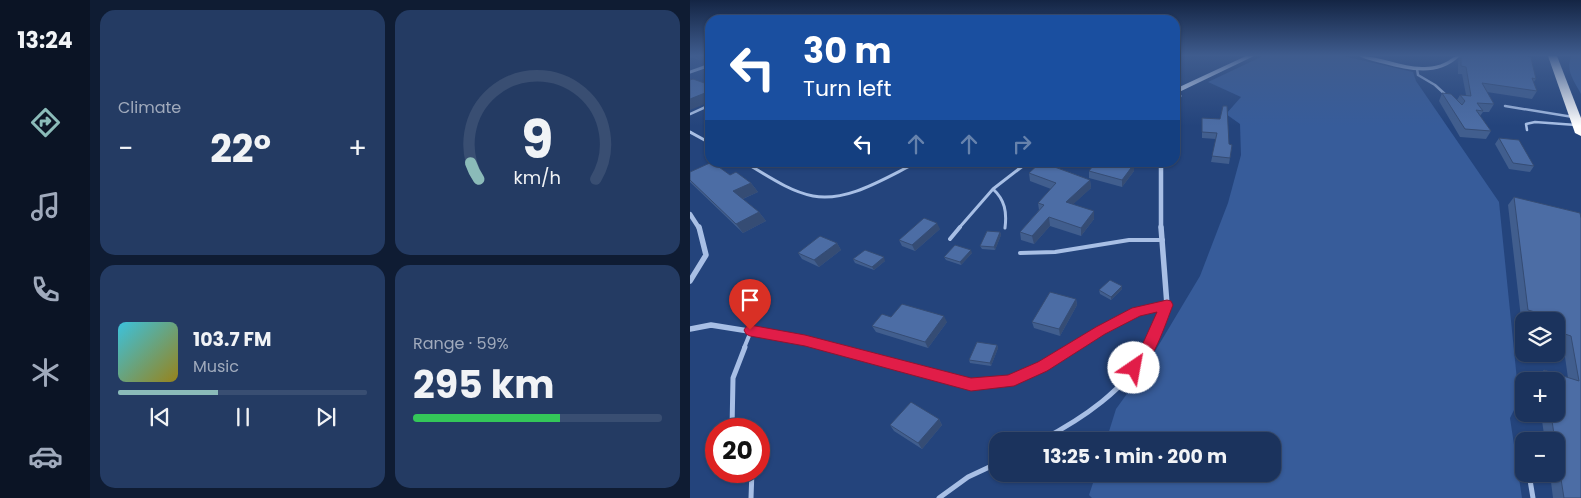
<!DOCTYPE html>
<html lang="en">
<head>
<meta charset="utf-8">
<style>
  :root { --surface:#1b335d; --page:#243b63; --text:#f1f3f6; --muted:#a0aabc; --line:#394e72; --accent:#8bbbb9 }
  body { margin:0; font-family:Poppins,sans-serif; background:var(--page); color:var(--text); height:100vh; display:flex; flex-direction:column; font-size:19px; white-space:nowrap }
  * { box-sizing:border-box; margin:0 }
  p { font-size:16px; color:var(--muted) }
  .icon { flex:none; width:28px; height:28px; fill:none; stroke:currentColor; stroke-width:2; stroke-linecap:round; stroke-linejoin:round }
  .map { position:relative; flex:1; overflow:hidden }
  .side { display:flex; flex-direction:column; gap:10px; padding:10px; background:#0f1c33; width:600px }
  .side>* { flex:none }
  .hud { position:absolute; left:15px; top:15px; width:475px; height:152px; border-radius:15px; box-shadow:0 1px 4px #0004,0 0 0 1px var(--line); background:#1a4fa0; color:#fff; overflow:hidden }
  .fabs { position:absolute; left:825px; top:312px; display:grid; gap:10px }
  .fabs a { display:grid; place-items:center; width:50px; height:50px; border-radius:10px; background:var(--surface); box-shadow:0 1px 4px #0004,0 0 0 1px var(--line); font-size:25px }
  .speed { position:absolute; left:15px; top:418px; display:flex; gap:10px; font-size:25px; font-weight:700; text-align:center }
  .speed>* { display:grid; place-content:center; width:65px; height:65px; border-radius:50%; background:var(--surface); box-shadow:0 1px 4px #0004,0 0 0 1px var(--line); line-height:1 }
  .speed .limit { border:8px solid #d22; background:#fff; color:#111 }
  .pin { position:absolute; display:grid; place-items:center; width:42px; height:42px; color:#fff; margin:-51px -21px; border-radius:50% 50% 50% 0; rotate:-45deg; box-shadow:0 0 5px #0007 }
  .pin .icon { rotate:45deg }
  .me { position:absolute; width:55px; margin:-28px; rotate:33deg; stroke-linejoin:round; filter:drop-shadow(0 0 4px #0008) }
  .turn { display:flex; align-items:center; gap:18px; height:105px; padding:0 15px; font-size:22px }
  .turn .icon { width:65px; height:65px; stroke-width:2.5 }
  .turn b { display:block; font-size:35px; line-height:42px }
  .lanes { display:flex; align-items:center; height:48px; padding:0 15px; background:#0003; justify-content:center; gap:25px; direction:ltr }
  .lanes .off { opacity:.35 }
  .big { font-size:38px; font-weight:700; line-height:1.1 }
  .side .tile { flex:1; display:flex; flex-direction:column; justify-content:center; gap:8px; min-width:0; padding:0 18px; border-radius:15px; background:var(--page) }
  .side .dial { align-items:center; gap:0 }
  .dial svg { height:130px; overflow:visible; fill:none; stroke:var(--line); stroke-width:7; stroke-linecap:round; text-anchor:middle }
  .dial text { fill:var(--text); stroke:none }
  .song { display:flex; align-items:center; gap:15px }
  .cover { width:60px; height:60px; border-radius:8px; background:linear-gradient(135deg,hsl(190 70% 55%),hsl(50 70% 35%)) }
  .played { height:5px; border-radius:2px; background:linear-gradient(90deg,var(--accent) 40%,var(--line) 40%) }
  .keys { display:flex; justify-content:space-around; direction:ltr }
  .heat { display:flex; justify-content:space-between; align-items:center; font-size:28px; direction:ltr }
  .charge { height:8px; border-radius:4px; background:linear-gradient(90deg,#34c759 59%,var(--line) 0) }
  .side .tiles { flex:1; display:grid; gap:10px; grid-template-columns:repeat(2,1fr) }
  .trip { position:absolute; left:299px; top:432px; width:292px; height:50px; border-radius:15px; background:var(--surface); box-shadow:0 1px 4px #0004,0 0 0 1px var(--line); font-weight:700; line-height:50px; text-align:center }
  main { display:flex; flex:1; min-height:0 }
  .menu { display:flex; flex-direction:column; width:90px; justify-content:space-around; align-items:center; background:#0b1425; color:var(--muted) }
  .menu .icon { width:35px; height:35px }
  .menu .selected { color:var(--accent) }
  .menu b { font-size:22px; color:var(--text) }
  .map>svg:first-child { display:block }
</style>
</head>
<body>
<main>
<nav class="menu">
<b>13:24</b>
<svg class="icon selected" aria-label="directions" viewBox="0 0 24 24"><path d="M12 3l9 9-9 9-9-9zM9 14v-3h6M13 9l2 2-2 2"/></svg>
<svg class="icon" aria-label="music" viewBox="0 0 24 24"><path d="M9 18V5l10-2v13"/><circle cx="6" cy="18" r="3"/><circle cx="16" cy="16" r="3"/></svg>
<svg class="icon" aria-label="phone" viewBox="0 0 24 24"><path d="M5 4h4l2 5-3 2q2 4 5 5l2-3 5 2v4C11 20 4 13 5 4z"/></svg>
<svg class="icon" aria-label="climate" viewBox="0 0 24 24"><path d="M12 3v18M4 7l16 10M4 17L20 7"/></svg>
<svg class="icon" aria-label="car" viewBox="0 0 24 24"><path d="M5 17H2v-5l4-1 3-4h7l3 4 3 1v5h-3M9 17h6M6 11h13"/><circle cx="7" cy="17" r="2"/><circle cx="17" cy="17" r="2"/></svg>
</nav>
<section class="side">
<div class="tiles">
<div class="tile"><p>Climate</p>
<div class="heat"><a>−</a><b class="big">22°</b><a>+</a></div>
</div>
<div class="tile dial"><svg viewBox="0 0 100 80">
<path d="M14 69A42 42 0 1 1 86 69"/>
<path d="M14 69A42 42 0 0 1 9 59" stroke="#8bbbb9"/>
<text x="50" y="56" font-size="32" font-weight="700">9</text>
<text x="50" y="72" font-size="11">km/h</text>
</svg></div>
<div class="tile">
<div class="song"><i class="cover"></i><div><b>103.7 FM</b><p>Music</p></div></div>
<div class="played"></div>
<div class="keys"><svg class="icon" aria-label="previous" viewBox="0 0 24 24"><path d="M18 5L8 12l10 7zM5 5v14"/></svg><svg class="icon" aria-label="pause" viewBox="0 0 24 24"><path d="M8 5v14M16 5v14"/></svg><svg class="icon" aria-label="next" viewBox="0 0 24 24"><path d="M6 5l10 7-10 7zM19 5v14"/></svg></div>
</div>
<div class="tile"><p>Range · 59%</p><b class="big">295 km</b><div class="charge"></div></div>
</div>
</section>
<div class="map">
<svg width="891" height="498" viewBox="0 0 891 498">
  <rect width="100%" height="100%" fill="#24447c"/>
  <path fill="#375c9a" d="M 573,56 L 653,56 L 723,72 L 726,81 L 809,202 L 829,400 L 820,418 L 832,498 L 402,498 L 399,495 L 406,474 L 582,474 L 582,441 L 416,441 L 426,409 L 452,373 L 510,276 L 538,203 L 551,155 L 550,124 L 536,114 L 551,97 L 518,82 Z
    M 882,56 L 891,56 L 891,94 C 885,82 874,69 882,56 Z"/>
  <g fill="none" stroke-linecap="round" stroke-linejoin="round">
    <path stroke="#a8bfe5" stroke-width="2.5" d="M 727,69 L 728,75 L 745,85 L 757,96
      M 815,106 L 883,117
      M 0,114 L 20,105
      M 837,130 L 836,124 L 845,122 L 886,125
      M 0,132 L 2,133"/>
    <path stroke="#a8bfe5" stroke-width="3" d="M 0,132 L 20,143
      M 54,162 C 75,174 98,191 123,196 C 158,203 198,176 228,162
      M 303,189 C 315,200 317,212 315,228
      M 269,228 L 303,189 L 338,162"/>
    <path stroke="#a8bfe5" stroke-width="4" d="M 260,239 L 270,227
      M 330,253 L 365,252 L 439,240 L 473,240
      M 54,348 L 61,331
      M 458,348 L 477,305"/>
    <path stroke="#a8bfe5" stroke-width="5" d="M 42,429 L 43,378 L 55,347
      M 350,441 C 392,419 436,390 459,347
      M 839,474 L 843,498
      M 61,498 L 62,471
      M 249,498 L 278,477 L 308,463"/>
    <path stroke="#a8bfe5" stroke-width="3" d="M 0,72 L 20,65
      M 485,105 L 490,96 L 487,92"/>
    <path stroke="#a8bfe5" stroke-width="4.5" d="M 0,214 L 9,228
      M 471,228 L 471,162"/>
    <path stroke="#a8bfe5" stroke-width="5.5" d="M 0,281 L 16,255 L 9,227
      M 0,329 L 21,325 L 115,340 L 146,348
      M 381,348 L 410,330 L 447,311 L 477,305 L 471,227"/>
    <path stroke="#a8bfe5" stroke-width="7" d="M 141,347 L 281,384 L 319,381 L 352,366 L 383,347"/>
    <path fill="#d1def5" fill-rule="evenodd" d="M 556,56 L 564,56 L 485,94 L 485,89 Z
      M 669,56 C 691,56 711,67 732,67 C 740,67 749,66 756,62 C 762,59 763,56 770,56 C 749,77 721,71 695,64 C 687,62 677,60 669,56 Z"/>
    <path fill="#fff" fill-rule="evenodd" d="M 858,56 L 867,56 L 891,118 L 891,136 L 885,133 Z"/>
  </g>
  <path fill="#415e8e" d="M 0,56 L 20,56 L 20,57 L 9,60 L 0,57 Z
    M 770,56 L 838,56 L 846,79 L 843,83 L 847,91 L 842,99 L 797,92 L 804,104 L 799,112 L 793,112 L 790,116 L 801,131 L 796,139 L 770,137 L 749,101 L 752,93 L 767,100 L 770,95 L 776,95 L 772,74 L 768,74 L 768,61 Z
    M 512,118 L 539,144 L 542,145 L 539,164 L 521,162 L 526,139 L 512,138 Z
    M 809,138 L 844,166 L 840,172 L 819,169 L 805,144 Z
    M 348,162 L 374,162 L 368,168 L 400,180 L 401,188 L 383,204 L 404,219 L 391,236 L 360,226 L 344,244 L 331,240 L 330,232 L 349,210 L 348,203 L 361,189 L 340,181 L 339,173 L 349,165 Z
    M 399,171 L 444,171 L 432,187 L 399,178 Z
    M 0,172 L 40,175 L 61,183 L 68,192 L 53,199 L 69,212 L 76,221 L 53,233 L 2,184 L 0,182 Z
    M 824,197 L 890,213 L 891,498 L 863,498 L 860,474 L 866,474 L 866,441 L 855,441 L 851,414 L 866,414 L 866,381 L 847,381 L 846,377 L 854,370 L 878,378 L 873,343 L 866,341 L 866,321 L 842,321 L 831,318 L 818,205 Z
    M 250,229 L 225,251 L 212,246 L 209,240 Z
    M 310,232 L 311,235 L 305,250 L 292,249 L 290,246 Z
    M 147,243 L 151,250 L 129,267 L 112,259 L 108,253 Z
    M 282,253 L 271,265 L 256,260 L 254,257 Z
    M 163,259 L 195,261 L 184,270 L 165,263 Z
    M 432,289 L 421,300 L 410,294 L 409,290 Z
    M 386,299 L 387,305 L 370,336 L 344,328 L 342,322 Z
    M 201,317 L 257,322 L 238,348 L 186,332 L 182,326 Z
    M 307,345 L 308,348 L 301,366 L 280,363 L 279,360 Z
    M 249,419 L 252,425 L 232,449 L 204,431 L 200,425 Z"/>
  <path fill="#354c74" d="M 6,56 L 20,56 L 20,57 L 9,60 Z
    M 20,91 L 20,102 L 0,110 L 0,99 Z
    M 366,162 L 374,162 L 364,172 L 363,165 Z
    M 444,164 L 444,171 L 432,187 L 432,180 Z
    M 400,180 L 401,188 L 377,210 L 376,202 Z
    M 61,183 L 68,192 L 50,200 L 43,191 Z
    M 404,211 L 404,219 L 391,236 L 391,228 Z
    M 69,212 L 76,221 L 53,233 L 46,224 Z
    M 359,217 L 360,226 L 344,244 L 342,236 Z
    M 247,223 L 250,229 L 225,251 L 222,245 Z
    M 310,232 L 311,235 L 305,250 L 304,247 Z
    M 147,243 L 151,250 L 129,267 L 124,260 Z
    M 281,250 L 282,253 L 271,265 L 270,262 Z
    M 194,257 L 195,261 L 184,270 L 182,267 Z
    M 432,286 L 432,289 L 421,300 L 421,297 Z
    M 386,299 L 387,305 L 370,336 L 369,329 Z
    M 254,316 L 257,322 L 238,348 L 235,342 Z
    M 307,345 L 308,348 L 301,366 L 300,363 Z
    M 249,419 L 252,425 L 232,449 L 228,443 Z"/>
  <path fill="#4c6da5" stroke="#354c74" d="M 771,56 L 838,56 L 841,58 L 846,79 L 842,78 L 847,91 L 792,83 L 804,104 L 787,103 L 793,111 L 786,110 L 801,131 L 775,129 L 752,93 L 761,94 L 772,105 L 775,101 L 770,95 L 781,96 L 776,67 L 771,66 Z
    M 3,79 L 20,85 L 20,91 L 0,99 L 0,80 Z
    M 533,106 L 537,106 L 539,144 L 542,145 L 540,158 L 522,156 L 527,133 L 512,132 L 512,118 L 530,119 Z
    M 809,138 L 829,140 L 844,166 L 823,163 Z
    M 22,162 L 40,175 L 46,172 L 61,183 L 43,191 L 69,212 L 46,224 L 0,180 L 0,172 Z
    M 351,162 L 400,180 L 376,202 L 404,211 L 391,228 L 359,217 L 342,236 L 330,232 L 354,205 L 348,203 L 366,183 L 339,173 Z
    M 355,162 L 366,162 L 363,165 Z
    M 406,162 L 437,162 L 444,164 L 432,180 L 399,171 Z
    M 824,197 L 890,213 L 891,218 L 891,498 L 874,498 L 866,447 L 866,441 L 865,441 L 861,414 L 866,414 L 866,381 L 856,381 L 854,370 L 889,381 L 881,336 L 866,331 L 866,321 L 860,321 L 859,316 L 838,310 Z
    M 234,218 L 247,223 L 222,245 L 209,240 Z
    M 297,231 L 310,232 L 304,247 L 290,246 Z
    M 130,236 L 147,243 L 124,260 L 108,253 Z
    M 265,245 L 281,250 L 270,262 L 254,257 Z
    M 175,250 L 194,257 L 182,267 L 163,259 Z
    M 420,280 L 432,286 L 421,297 L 409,290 Z
    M 360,292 L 386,299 L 369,329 L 342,322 Z
    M 212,304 L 254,316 L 235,342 L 182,326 L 192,314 L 201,317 Z
    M 287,342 L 307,345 L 300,363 L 279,360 Z
    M 221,402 L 249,419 L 228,443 L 200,425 Z"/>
  <linearGradient id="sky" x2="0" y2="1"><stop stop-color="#142544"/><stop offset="0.44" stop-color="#3f5c8e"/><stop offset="1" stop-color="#3f5c8e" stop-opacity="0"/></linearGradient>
  <rect width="891" height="126" fill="url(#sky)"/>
  <path fill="#e11d48" stroke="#92132f" d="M 477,300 L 481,301 L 483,305 C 476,322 462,368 444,375 L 439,373 L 437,368 L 449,352 L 467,312 L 450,316 L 415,334 L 357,371 L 324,386 L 281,391 L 115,346 L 60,336 L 56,334 L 54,330 L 56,327 L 60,325 L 115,335 L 281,378 L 318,375 L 348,362 L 406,327 L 442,308 Z"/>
</svg>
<div class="fabs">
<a><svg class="icon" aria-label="layers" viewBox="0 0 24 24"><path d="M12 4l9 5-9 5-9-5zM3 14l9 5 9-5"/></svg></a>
<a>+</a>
<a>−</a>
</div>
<div class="speed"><div class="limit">20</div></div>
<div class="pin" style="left:60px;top:330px;background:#d93025"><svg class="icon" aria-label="arrive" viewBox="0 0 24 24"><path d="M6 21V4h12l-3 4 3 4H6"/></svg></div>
<svg class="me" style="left:444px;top:368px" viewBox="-20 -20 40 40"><circle r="19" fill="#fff"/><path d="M0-13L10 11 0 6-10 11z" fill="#e11d48"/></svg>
<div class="trip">13:25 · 1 min · 200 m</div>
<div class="hud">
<div class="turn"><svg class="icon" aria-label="left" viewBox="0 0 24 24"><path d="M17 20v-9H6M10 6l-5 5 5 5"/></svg><div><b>30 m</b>Turn left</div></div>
<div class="lanes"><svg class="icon" aria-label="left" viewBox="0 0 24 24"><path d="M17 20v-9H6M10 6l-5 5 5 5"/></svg><svg class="icon off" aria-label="ahead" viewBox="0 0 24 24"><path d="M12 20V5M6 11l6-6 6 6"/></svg><svg class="icon off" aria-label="ahead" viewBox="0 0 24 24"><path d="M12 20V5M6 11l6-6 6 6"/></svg><svg class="icon off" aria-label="right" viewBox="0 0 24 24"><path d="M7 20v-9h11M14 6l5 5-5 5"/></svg></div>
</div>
</div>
</main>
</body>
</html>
